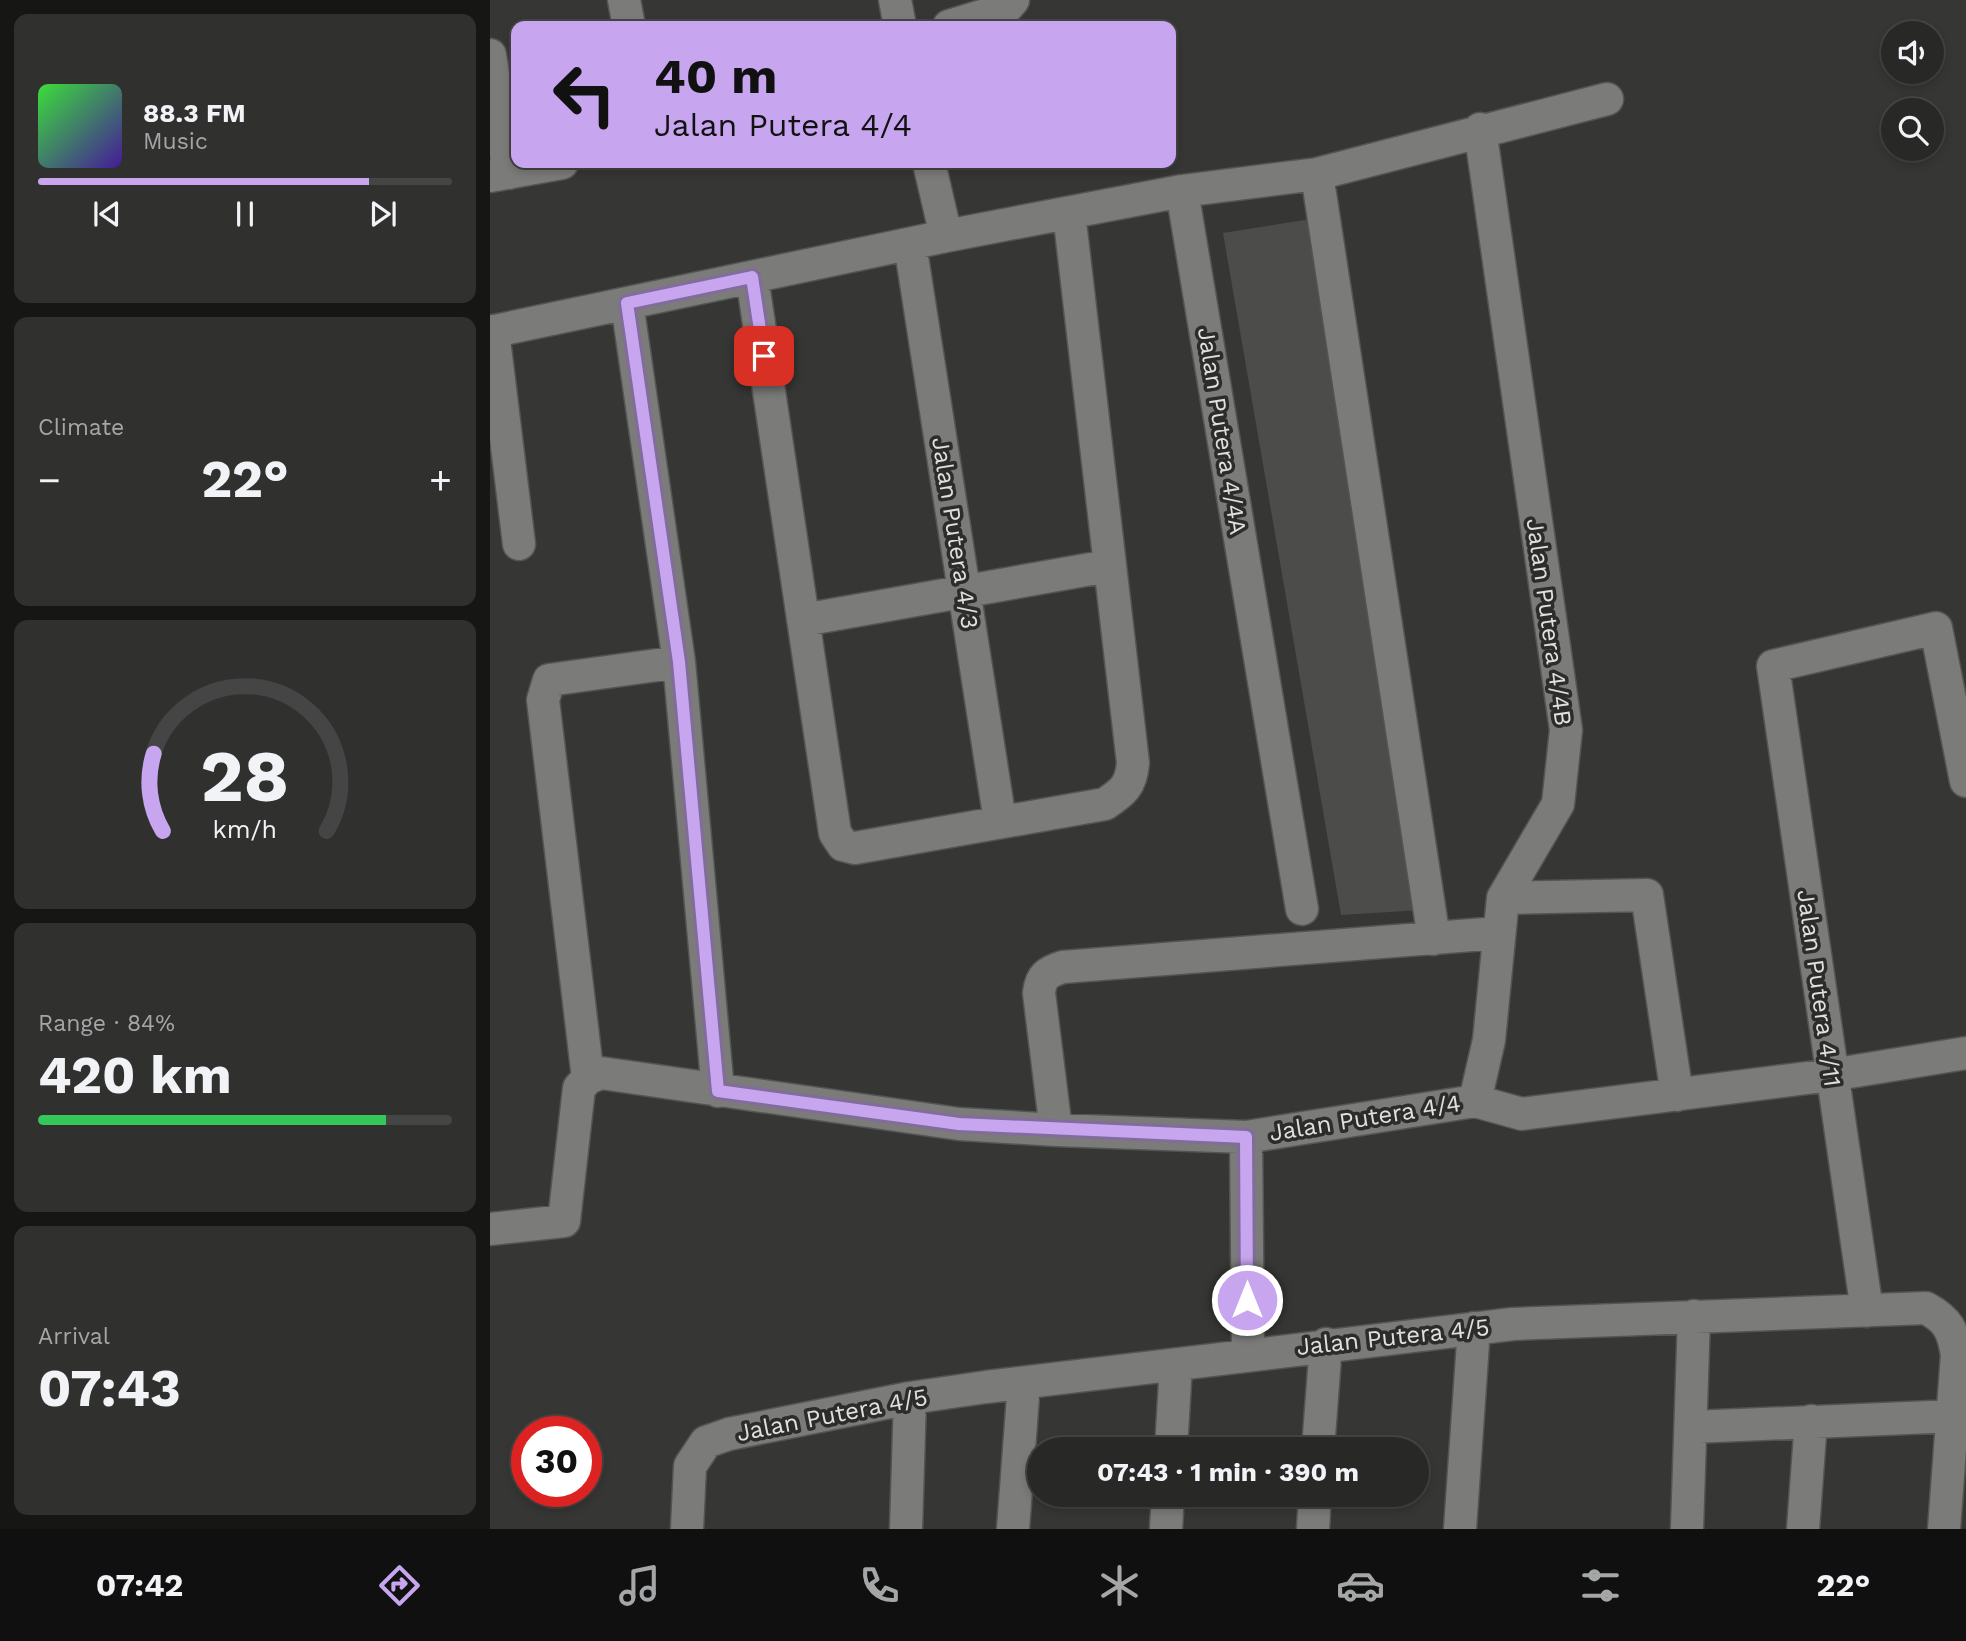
<!DOCTYPE html>
<html lang="en">
<head>
<meta charset="utf-8">
<style>
  :root { --surface:#282927; --page:#30312f; --text:#f1f3f6; --muted:#a5a6a7; --line:#444544; --accent:#c7a6ef }
  body { margin:0; font-family:"Work Sans",sans-serif; background:var(--page); color:var(--text); height:100vh; display:flex; flex-direction:column; font-size:26px; white-space:nowrap }
  * { box-sizing:border-box; margin:0 }
  p { font-size:23px; color:var(--muted) }
  .icon { flex:none; width:38px; height:38px; fill:none; stroke:currentColor; stroke-width:2; stroke-linecap:round; stroke-linejoin:round }
  .map { position:relative; flex:1; overflow:hidden }
  .side { display:flex; flex-direction:column; gap:14px; padding:14px; background:#161715; width:490px }
  .side>* { flex:none }
  .top-card { position:absolute; left:21px; top:21px; width:665px; height:147px; border-radius:14px; box-shadow:0 4px 10px #0003,0 0 0 2px var(--line); background:#c7a6ef; color:#111; overflow:hidden }
  .controls { position:absolute; left:1391px; top:21px; display:grid; gap:14px }
  .controls a { display:grid; place-items:center; width:63px; height:63px; border-radius:50%; background:var(--surface); box-shadow:0 4px 10px #0003,0 0 0 2px var(--line); font-size:35px }
  .speed { position:absolute; left:21px; top:1416px; display:flex; gap:14px; font-size:35px; font-weight:700; text-align:center }
  .speed>* { display:grid; place-content:center; width:91px; height:91px; border-radius:50%; background:var(--surface); box-shadow:0 4px 10px #0003,0 0 0 2px var(--line); line-height:1 }
  .speed .limit { border:10px solid #d22; background:#fff; color:#111 }
  .pin { position:absolute; display:grid; place-items:center; width:60px; height:60px; color:#fff; margin:-30px; border-radius:14px; box-shadow:0 4px 10px #0006 }
  .me { position:absolute; width:77px; margin:-38px; rotate:0deg; stroke-linejoin:round; filter:drop-shadow(0 0 5px #0008) }
  .turn { display:flex; align-items:center; gap:24px; height:147px; padding:0 28px; font-size:32px }
  .turn .icon { width:91px; height:91px; stroke-width:2.5 }
  .turn b { display:block; font-size:49px; line-height:60px }
  .big { font-size:52px; font-weight:700; line-height:1.1 }
  .side .card { flex:1; display:flex; flex-direction:column; justify-content:center; gap:10px; min-width:0; padding:0 24px; border-radius:14px; background:var(--page) }
  .side .dial { align-items:center; gap:0 }
  .dial svg { height:182px; overflow:visible; fill:none; stroke:var(--line); stroke-width:7; stroke-linecap:round; text-anchor:middle }
  .dial text { fill:var(--text); stroke:none }
  .song { display:flex; align-items:center; gap:21px }
  .cover { width:84px; height:84px; border-radius:10px; background:linear-gradient(135deg,hsl(120 70% 55%),hsl(260 70% 35%)) }
  .played { height:7px; border-radius:4px; background:linear-gradient(90deg,var(--accent) 80%,var(--line) 80%) }
  .keys { display:flex; justify-content:space-around; direction:ltr }
  .heat { display:flex; justify-content:space-between; align-items:center; font-size:38px; direction:ltr }
  .charge { height:10px; border-radius:5px; background:linear-gradient(90deg,#34c759 84%,var(--line) 0) }
  .trip { position:absolute; left:537px; top:1437px; width:402px; height:70px; border-radius:35px; background:var(--surface); box-shadow:0 4px 10px #0003,0 0 0 2px var(--line); font-weight:700; line-height:70px; text-align:center }
  .menu { display:flex; height:112px; justify-content:space-around; align-items:center; background:#101010; color:var(--muted) }
  .menu .icon { width:49px; height:49px }
  .menu .current { color:var(--accent) }
  .menu b { font-size:32px; color:var(--text) }
  main { display:flex; flex:1; min-height:0 }
  .map>svg:first-child { display:block }
</style>
</head>
<body>
<main>
<section class="side">
<div class="card">
<div class="song"><i class="cover"></i><div><b>88.3 FM</b><p>Music</p></div></div>
<div class="played"></div>
<div class="keys"><svg class="icon" aria-label="previous" viewBox="0 0 24 24"><path d="M18 5L8 12l10 7zM5 5v14"/></svg><svg class="icon" aria-label="pause" viewBox="0 0 24 24"><path d="M8 5v14M16 5v14"/></svg><svg class="icon" aria-label="next" viewBox="0 0 24 24"><path d="M6 5l10 7-10 7zM19 5v14"/></svg></div>
</div>
<div class="card"><p>Climate</p>
<div class="heat"><a>−</a><b class="big">22°</b><a>+</a></div>
</div>
<div class="card dial"><svg viewBox="0 0 100 80">
<path d="M14 69A42 42 0 1 1 86 69"/>
<path d="M14 69A42 42 0 0 1 10 35" stroke="#c7a6ef"/>
<text x="50" y="56" font-size="32" font-weight="700">28</text>
<text x="50" y="72" font-size="11">km/h</text>
</svg></div>
<div class="card"><p>Range · 84%</p><b class="big">420 km</b><div class="charge"></div></div>
<div class="card"><p>Arrival</p><b class="big">07:43</b></div>
</section>
<div class="map">
<svg width="1476" height="1529" viewBox="0 0 1476 1529">
  <rect width="100%" height="100%" fill="#363734"/>
  <path fill="#4c4d4a" d="M 827,218 L 932,910 L 851,915 L 733,233 Z"/>
  <g fill="none" stroke-linecap="round" stroke-linejoin="round">
    <defs>
      <path id="minor" d="M 134,0 L 139,26
        M 405,0 L 410,26
        M 459,26 L 515,9 L 523,0
        M 0,55 L 19,173
        M 439,163 L 456,236
        M 827,174 L 944,939
        M 0,176 L 72,163
        M 692,191 L 812,909
        M 420,244 L 510,821
        M 262,277 L 345,833 L 353,845 L 365,848 L 615,804 C 633,792 641,786 643,763 L 579,213
        M 137,303 L 189,662 L 228,1091
        M 3,331 L 29,544
        M 0,332 L 456,236 L 692,191 L 827,174 L 1117,99
        M 313,620 L 618,566
        M 1013,898 L 1157,895 L 1187,1095
        M 98,1078 L 53,700 L 59,680 L 189,662
        M 985,1101 L 999,1040 L 1013,898 L 1068,804 L 1076,730 L 990,129
        M 566,1130 L 549,993 C 551,976 557,972 573,967 L 1008,933
        M 756,1137 L 758,1354
        M 0,1229 L 74,1221 L 89,1088 L 98,1078 L 111,1073 L 469,1124 L 566,1130 L 756,1137 L 985,1101 L 1032,1114 L 1341,1075 L 1476,1053
        M 1377,1311 L 1283,666 L 1446,628 L 1476,781
        M 1202,1427 L 1465,1416
        M 681,1449 L 686,1365
        M 828,1449 L 836,1344
        M 197,1529 L 200,1466 L 216,1442 L 239,1434 L 420,1398 L 496,1387 L 1023,1324 L 1436,1308 C 1458,1320 1463,1330 1467,1355 L 1454,1529
        M 416,1529 L 420,1398
        M 523,1529 L 534,1383
        M 676,1529 L 678,1494
        M 823,1529 L 825,1494
        M 970,1529 L 984,1328
        M 1197,1529 L 1204,1316
        M 1313,1529 L 1321,1421"/>
    </defs>
    <use href="#minor" stroke="#545453" stroke-width="35"/>
    <use href="#minor" stroke="#7b7c79" stroke-width="32"/>
  </g>
  <g fill="none" stroke-linecap="round" stroke-linejoin="round">
    <defs>
      <path id="route" d="M 274,356 L 262,277 L 137,303 L 189,662 L 228,1091 L 469,1124 L 756,1137 L 757,1300"/>
    </defs>
    <use href="#route" stroke="#816c9b" stroke-width="18"/>
    <use href="#route" stroke="#c7a6ef" stroke-width="12"/>
  </g>
  <g text-anchor="middle" stroke-width="7" stroke-linejoin="round" paint-order="stroke">
    <g font-size="24" fill="#e0e0df" stroke="#2c2d2a">
      <text transform="translate(732 431) rotate(81)" y="8">Jalan Putera 4/4A</text>
      <text transform="translate(465 533) rotate(81)" y="8">Jalan Putera 4/3</text>
      <text transform="translate(1059 622) rotate(82)" y="8">Jalan Putera 4/4B</text>
      <text transform="translate(1329 988) rotate(82)" y="8">Jalan Putera 4/11</text>
      <text transform="translate(875 1118) rotate(-9)" y="8">Jalan Putera 4/4</text>
      <text transform="translate(903 1337) rotate(-6)" y="8">Jalan Putera 4/5</text>
      <text transform="translate(342 1415) rotate(-11)" y="8">Jalan Putera 4/5</text>
    </g>
  </g>
</svg>
<div class="controls">
<a><svg class="icon" aria-label="sound" viewBox="0 0 24 24"><path d="M4 9h4l5-4v14l-5-4H4zM17 9q2 3 0 6"/></svg></a>
<a><svg class="icon" aria-label="search" viewBox="0 0 24 24"><circle cx="10" cy="10" r="6"/><path d="M15 15l6 6"/></svg></a>
</div>
<div class="speed"><div class="limit">30</div></div>
<div class="pin" style="left:274px;top:356px;background:#d93025"><svg class="icon" aria-label="arrive" viewBox="0 0 24 24"><path d="M6 21V4h12l-3 4 3 4H6"/></svg></div>
<svg class="me" style="left:757px;top:1300px" viewBox="-20 -20 40 40"><circle r="17" fill="#c7a6ef" stroke="#fff" stroke-width="3"/><path d="M0-11L8 9 0 5-8 9z" fill="#fff"/></svg>
<div class="trip">07:43 · 1 min · 390 m</div>
<div class="top-card">
<div class="turn"><svg class="icon" aria-label="left" viewBox="0 0 24 24"><path d="M17 20v-9H6M10 6l-5 5 5 5"/></svg><div><b>40 m</b>Jalan Putera 4/4</div></div>
</div>
</div>
</main>
<nav class="menu">
<b>07:42</b>
<svg class="icon current" aria-label="directions" viewBox="0 0 24 24"><path d="M12 3l9 9-9 9-9-9zM9 14v-3h6M13 9l2 2-2 2"/></svg>
<svg class="icon" aria-label="music" viewBox="0 0 24 24"><path d="M9 18V5l10-2v13"/><circle cx="6" cy="18" r="3"/><circle cx="16" cy="16" r="3"/></svg>
<svg class="icon" aria-label="phone" viewBox="0 0 24 24"><path d="M5 4h4l2 5-3 2q2 4 5 5l2-3 5 2v4C11 20 4 13 5 4z"/></svg>
<svg class="icon" aria-label="climate" viewBox="0 0 24 24"><path d="M12 3v18M4 7l16 10M4 17L20 7"/></svg>
<svg class="icon" aria-label="car" viewBox="0 0 24 24"><path d="M5 17H2v-5l4-1 3-4h7l3 4 3 1v5h-3M9 17h6M6 11h13"/><circle cx="7" cy="17" r="2"/><circle cx="17" cy="17" r="2"/></svg>
<svg class="icon" aria-label="filters" viewBox="0 0 24 24"><path d="M4 7h16M4 17h16"/><circle cx="9" cy="7" r="2"/><circle cx="15" cy="17" r="2"/></svg>
<b>22°</b>
</nav>
</body>
</html>
